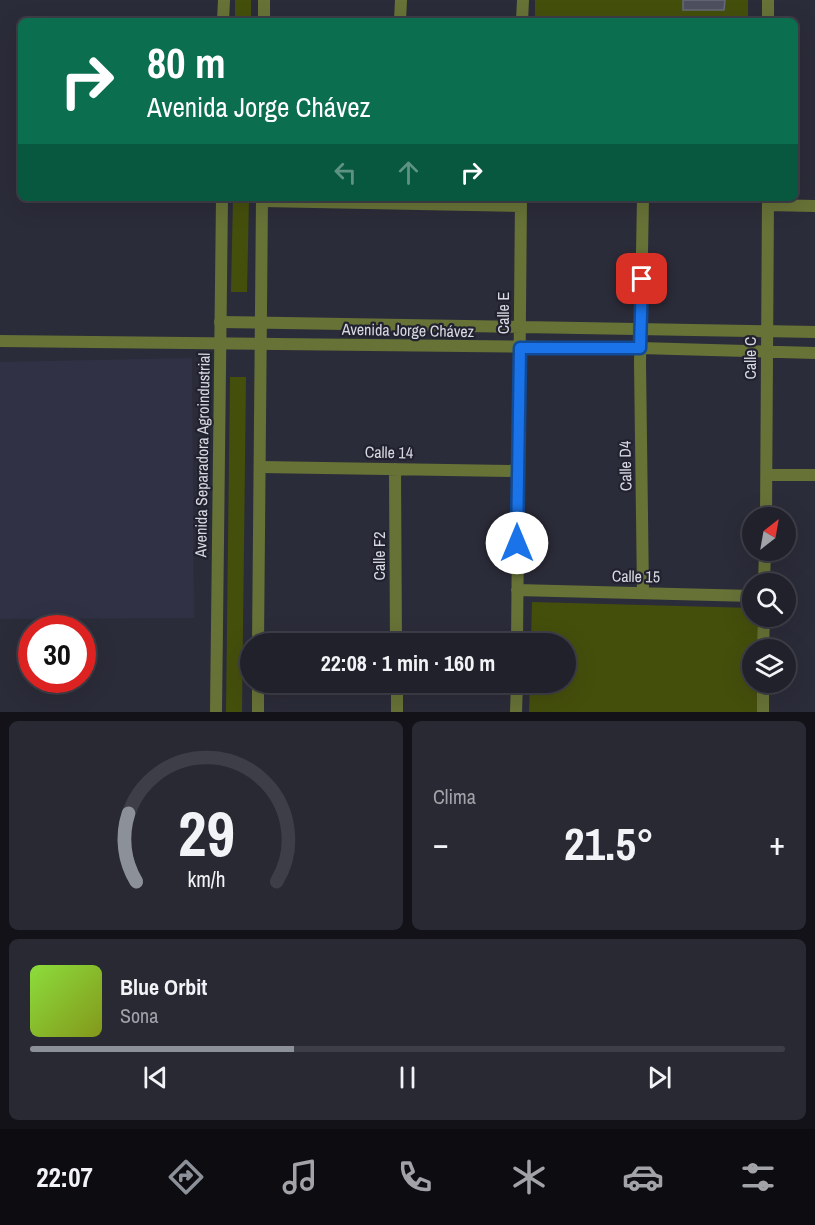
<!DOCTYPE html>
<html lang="es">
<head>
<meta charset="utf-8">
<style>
  :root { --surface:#20212b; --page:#282933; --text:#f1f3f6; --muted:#a2a3a9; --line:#3d3e47; --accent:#8c9099 }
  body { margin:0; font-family:"Archivo Narrow",sans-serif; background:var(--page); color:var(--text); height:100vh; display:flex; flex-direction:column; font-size:22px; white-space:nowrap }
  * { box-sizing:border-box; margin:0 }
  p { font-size:20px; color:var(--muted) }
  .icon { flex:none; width:33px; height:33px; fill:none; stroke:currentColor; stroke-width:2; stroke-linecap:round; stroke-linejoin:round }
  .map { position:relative; height:712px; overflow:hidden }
  .details { display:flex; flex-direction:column; gap:9px; padding:9px; background:#121218; flex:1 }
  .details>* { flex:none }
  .guide { position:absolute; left:18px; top:18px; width:780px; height:183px; border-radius:9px; box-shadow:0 6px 24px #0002,0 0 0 2px var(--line); background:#0b6e4f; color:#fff; overflow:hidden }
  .needle { width:39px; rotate:31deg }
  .fabs { position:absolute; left:742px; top:507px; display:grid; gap:12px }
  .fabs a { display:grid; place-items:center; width:54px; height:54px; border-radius:50%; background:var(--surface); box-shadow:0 6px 24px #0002,0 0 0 2px var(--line); font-size:30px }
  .speed { position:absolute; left:18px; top:615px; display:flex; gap:12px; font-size:30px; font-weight:700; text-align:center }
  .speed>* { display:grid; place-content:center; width:78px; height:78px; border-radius:50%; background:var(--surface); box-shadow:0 6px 24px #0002,0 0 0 2px var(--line); line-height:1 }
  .speed .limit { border:9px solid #d22; background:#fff; color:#111 }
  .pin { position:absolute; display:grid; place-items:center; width:51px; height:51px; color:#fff; margin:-26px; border-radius:12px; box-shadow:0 3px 9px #0006 }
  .me { position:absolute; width:66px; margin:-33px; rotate:0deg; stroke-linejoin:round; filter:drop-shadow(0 0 4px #0008) }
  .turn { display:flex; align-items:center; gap:21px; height:126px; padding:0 30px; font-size:27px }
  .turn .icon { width:78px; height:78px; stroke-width:2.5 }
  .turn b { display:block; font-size:42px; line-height:51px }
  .lanes { display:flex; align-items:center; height:57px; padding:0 30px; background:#0003; justify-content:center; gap:30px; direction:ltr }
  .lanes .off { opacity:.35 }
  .big { font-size:45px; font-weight:800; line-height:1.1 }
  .details .tile { flex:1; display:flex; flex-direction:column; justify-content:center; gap:9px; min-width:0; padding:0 21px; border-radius:9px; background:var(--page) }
  .details .dial { align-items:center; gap:0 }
  .dial svg { height:156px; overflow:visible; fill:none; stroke:var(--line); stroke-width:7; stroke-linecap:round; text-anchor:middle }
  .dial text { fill:var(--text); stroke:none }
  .song { display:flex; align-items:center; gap:18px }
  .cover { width:72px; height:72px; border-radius:9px; background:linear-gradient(135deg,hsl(90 70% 55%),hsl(70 70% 35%)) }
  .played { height:6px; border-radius:3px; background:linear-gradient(90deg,var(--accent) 35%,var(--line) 35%) }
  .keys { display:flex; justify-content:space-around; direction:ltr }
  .heat { display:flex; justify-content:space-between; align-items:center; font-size:33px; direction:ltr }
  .details .tiles { flex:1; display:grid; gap:9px; grid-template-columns:1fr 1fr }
  .tile:last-child { grid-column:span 2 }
  .trip { position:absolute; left:240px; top:633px; width:336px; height:60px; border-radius:30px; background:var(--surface); box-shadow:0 6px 24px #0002,0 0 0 2px var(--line); font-weight:800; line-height:60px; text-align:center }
  .tabs { display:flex; height:96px; justify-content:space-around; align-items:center; background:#0d0d11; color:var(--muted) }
  .tabs .icon { width:42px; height:42px }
  .tabs .current { color:var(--accent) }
  .tabs b { font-size:27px; color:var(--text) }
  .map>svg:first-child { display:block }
</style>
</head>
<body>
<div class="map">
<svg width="815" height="712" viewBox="0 0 815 712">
  <rect width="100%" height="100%" fill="#2b2c39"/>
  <path fill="#303145" d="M 192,358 L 194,618 L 0,619 L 0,362 Z"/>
  <path fill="#454f0c" d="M 235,0 L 251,0 L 251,21 L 235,21 Z
    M 535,0 L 748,0 L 748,21 L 535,21 Z
    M 233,198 L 249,198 L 247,292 L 231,292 Z
    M 230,377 L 246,377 L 242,712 L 226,712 Z
    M 532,602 L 753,608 L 753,616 L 759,617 L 758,649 L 753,650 L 753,682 L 757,683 L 757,712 L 529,712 L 530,683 L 566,682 L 566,644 L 531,643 Z"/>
  <path fill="#4f505f" stroke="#676978" stroke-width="1.5" d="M 683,0 L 725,0 L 724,10 L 683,10 Z"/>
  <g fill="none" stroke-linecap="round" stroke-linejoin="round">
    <path stroke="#677237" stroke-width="12" d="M 400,21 L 401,0
      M 522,21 L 523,0
      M 768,21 L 768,0
      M 643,198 L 640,363 L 643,592
      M 262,201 L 521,206
      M 768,205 L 815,206
      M 220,322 L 815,332
      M 0,341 L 640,348 L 815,353
      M 261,467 L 517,471
      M 395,469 L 396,644
      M 767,475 L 815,475
      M 766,518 L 768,198
      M 764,584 L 765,550
      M 517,590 L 753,596
      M 517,644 L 521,198
      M 763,650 L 764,616
      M 397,682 L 397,712
      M 516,712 L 517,682
      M 763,712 L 763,682"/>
    <path stroke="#677237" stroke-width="12" d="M 223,21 L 224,0
      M 264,21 L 264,0
      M 258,644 L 262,198
      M 216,712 L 222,198
      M 258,712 L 258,682"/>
  </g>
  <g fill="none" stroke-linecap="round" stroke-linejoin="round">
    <defs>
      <path id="route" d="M 517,543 L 520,348 L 640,348 L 642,279"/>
    </defs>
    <use href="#route" stroke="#114b97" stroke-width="15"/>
    <use href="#route" stroke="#1a73e8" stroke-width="10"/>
  </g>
  <g text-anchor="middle" stroke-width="4.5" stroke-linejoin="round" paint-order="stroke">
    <g font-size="16" fill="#d7d8e1" stroke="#21222f">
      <text transform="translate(503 313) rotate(-90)" y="6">Calle E</text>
      <text transform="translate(408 330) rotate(1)" y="6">Avenida Jorge Chávez</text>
      <text transform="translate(750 358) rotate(-90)" y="6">Calle C</text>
      <text transform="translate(389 452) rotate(1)" y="6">Calle 14</text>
      <text transform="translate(202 455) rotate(-89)" y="6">Avenida Separadora Agroindustrial</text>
      <text transform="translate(625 466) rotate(-91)" y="6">Calle D4</text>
      <text transform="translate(379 556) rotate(-90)" y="6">Calle F2</text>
      <text transform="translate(636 576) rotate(1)" y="6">Calle 15</text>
    </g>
  </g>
</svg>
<div class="fabs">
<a><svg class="needle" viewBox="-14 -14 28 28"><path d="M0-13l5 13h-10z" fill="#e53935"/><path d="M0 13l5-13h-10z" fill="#a2a3a9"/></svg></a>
<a><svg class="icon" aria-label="search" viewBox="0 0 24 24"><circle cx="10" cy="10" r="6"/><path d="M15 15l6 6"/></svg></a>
<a><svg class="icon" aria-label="layers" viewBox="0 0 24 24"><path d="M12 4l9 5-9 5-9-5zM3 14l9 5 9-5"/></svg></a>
</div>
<div class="speed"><div class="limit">30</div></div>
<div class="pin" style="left:642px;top:279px;background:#d93025"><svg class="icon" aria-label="arrive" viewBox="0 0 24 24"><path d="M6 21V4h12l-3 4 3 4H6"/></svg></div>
<svg class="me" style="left:517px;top:543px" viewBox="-20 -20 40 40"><circle r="19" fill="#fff"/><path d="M0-13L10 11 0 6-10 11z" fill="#1a73e8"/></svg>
<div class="trip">22:08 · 1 min · 160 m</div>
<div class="guide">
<div class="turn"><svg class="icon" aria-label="right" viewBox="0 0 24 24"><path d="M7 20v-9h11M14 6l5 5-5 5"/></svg><div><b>80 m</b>Avenida Jorge Chávez</div></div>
<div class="lanes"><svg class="icon off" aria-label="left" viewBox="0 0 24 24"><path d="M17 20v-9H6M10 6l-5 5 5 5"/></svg><svg class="icon off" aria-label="ahead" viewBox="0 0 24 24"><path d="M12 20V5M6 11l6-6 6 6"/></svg><svg class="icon" aria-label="right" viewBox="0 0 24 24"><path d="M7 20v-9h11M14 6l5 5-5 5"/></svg></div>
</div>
</div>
<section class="details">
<div class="tiles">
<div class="tile dial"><svg viewBox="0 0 100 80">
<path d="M14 69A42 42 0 1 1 86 69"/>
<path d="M14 69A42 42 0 0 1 10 34" stroke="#8c9099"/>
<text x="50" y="56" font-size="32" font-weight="700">29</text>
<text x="50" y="72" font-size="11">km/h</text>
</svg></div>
<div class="tile"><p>Clima</p>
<div class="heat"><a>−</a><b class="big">21.5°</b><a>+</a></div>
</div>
<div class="tile">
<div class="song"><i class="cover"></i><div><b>Blue Orbit</b><p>Sona</p></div></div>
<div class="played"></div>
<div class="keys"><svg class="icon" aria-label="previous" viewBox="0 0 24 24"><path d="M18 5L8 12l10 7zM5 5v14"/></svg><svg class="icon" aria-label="pause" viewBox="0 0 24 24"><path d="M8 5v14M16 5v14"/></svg><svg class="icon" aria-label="next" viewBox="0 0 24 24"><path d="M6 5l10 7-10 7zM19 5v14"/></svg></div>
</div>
</div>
</section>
<nav class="tabs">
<b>22:07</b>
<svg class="icon current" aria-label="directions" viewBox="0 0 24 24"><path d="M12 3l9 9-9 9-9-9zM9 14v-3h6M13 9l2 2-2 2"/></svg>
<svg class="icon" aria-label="music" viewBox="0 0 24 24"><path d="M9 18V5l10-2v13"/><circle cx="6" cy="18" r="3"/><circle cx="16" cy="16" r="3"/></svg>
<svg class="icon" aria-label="phone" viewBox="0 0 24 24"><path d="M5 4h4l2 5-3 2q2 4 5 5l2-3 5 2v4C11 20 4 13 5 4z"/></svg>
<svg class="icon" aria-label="climate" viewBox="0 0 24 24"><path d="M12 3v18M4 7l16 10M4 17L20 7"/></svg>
<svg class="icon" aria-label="car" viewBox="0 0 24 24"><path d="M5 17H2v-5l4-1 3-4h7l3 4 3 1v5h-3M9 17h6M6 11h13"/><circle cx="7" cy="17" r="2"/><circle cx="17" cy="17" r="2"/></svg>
<svg class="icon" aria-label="filters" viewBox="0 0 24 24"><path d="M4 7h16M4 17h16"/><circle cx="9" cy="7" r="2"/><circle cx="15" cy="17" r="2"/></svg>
</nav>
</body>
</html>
